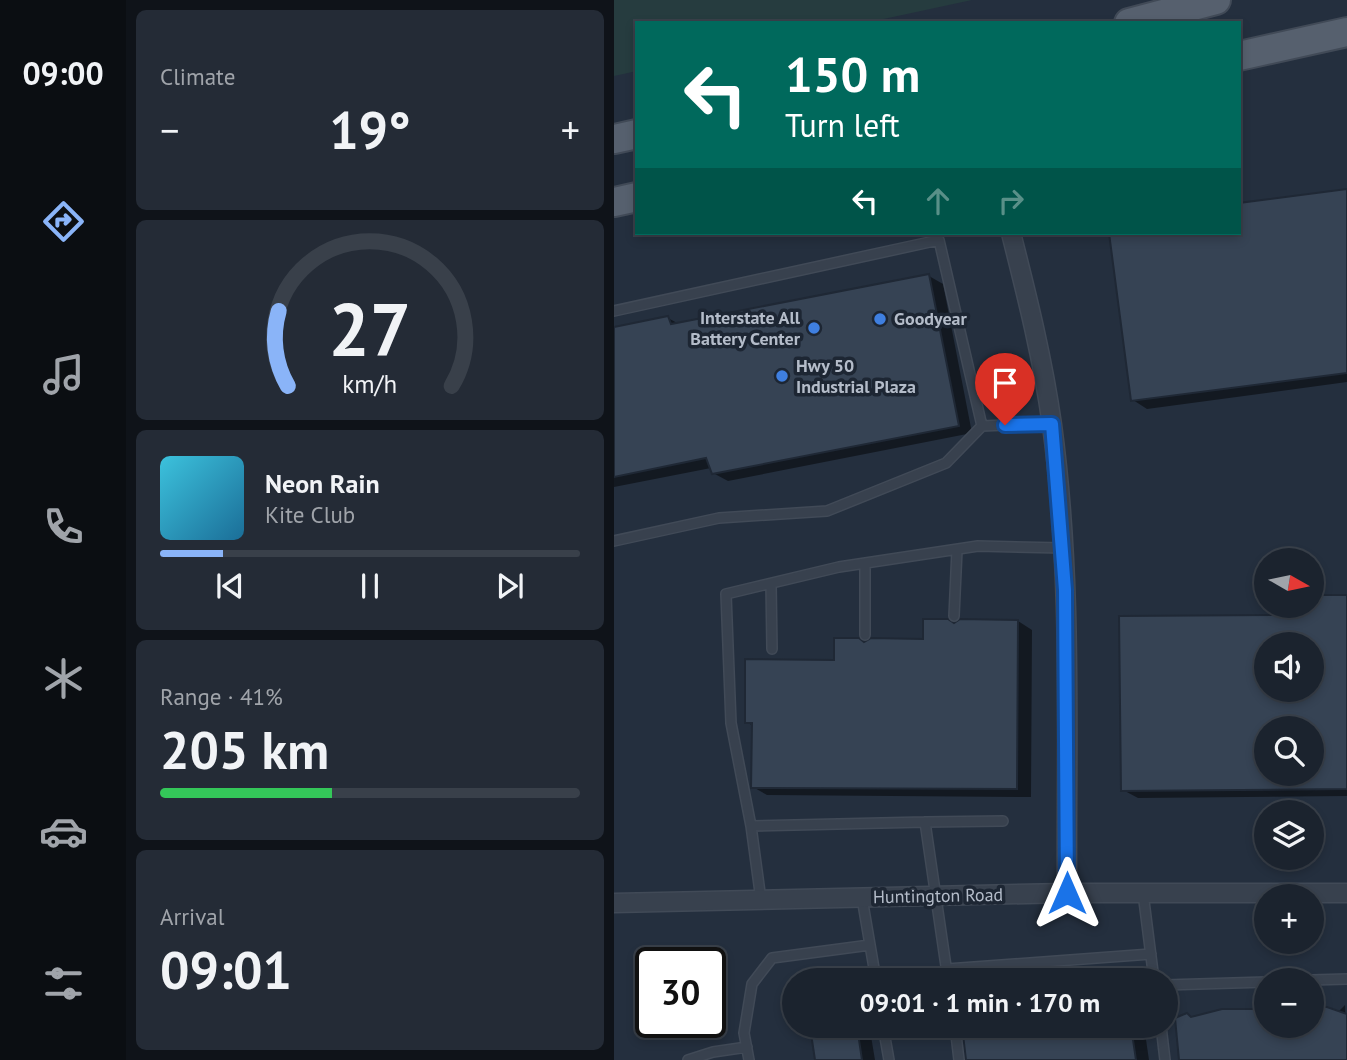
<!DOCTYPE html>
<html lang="en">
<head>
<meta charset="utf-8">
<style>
  :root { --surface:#1b232e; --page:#242b36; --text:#f1f3f6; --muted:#a0a4aa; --line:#39404a; --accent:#8ab4f8 }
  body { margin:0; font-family:"PT Sans",sans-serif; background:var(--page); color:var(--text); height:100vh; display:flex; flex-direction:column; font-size:26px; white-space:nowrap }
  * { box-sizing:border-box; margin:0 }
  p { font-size:23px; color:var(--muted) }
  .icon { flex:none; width:38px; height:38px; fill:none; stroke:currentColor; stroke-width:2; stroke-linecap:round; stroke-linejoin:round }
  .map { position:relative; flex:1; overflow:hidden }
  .sheet { display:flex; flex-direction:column; gap:10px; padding:10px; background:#0f1319; width:488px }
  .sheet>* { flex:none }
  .hud { position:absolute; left:21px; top:21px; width:606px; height:214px; border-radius:0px; box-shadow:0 4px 10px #0003,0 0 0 2px var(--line); background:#00695c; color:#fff; overflow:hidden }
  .needle { width:46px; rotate:99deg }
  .controls { position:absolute; left:640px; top:548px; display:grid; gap:14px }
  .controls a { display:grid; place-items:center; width:70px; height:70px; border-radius:50%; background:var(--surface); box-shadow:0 4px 10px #0003,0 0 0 2px var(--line); font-size:35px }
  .speed { position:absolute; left:21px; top:947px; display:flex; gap:14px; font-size:35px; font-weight:700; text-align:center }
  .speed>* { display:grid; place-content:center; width:91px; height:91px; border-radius:50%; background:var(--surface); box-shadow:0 4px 10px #0003,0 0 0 2px var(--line); line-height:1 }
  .speed .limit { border:4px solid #111; border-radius:10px; background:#fff; color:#111 }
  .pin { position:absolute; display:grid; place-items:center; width:60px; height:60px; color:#fff; margin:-72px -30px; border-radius:50% 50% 50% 0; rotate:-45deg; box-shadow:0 0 7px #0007 }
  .pin .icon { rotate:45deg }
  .me { position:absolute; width:77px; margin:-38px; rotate:0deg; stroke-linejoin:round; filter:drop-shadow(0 0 5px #0008) }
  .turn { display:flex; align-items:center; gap:24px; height:147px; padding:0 35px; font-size:32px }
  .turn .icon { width:91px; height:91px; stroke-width:2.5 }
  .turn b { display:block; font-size:49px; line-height:60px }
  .lanes { display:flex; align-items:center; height:66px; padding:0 35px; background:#0003; justify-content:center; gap:35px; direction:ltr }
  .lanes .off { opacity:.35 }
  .big { font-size:52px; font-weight:700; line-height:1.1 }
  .sheet .widget { flex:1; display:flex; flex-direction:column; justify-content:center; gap:10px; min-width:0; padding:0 24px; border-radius:10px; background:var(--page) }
  .sheet .dial { align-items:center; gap:0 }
  .dial svg { height:182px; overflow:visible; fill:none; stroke:var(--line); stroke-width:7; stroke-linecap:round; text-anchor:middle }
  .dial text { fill:var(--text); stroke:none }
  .song { display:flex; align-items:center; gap:21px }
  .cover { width:84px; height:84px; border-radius:10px; background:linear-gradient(135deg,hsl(190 70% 55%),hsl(200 70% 35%)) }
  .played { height:7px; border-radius:4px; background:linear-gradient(90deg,var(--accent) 15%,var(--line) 15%) }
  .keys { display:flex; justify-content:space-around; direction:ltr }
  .heat { display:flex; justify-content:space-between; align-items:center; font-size:38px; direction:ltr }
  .charge { height:10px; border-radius:5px; background:linear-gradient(90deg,#34c759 41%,var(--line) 0) }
  .trip { position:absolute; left:168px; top:968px; width:396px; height:70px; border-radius:35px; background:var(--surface); box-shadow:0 4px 10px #0003,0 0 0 2px var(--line); font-weight:700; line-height:70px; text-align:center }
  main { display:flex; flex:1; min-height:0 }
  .tabs { display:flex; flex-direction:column; width:126px; justify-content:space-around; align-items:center; background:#0b0e12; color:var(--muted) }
  .tabs .icon { width:49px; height:49px }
  .tabs .selected { color:var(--accent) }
  .tabs b { font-size:32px; color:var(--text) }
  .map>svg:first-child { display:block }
</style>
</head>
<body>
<main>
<nav class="tabs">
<b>09:00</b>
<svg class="icon selected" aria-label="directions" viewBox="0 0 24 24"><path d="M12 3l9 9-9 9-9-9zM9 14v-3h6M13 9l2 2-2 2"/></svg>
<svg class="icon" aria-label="music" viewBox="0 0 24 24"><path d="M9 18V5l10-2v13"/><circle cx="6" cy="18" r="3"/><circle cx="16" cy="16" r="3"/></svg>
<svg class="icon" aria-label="phone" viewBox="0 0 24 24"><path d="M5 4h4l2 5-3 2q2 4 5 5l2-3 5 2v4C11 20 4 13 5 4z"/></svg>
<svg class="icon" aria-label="climate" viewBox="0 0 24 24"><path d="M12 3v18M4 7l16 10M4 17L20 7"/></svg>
<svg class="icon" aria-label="car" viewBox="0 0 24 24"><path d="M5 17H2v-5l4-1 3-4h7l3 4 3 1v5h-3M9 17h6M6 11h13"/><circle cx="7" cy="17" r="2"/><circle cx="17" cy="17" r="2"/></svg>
<svg class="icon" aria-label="filters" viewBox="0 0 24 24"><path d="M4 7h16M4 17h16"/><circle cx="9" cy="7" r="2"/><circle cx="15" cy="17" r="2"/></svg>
</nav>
<section class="sheet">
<div class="widget"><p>Climate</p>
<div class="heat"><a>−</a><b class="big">19°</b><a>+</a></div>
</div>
<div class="widget dial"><svg viewBox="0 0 100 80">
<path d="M14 69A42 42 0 1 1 86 69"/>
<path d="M14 69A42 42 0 0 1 10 36" stroke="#8ab4f8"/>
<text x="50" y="56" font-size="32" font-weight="700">27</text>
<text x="50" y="72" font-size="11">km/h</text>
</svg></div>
<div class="widget">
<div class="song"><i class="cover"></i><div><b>Neon Rain</b><p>Kite Club</p></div></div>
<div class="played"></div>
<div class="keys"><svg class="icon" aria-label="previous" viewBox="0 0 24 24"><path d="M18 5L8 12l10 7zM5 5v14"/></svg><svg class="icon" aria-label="pause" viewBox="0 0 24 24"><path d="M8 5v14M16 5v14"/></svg><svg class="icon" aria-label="next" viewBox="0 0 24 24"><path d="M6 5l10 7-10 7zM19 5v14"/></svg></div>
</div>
<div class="widget"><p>Range · 41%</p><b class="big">205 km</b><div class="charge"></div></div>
<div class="widget"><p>Arrival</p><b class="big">09:01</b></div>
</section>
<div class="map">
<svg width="733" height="1060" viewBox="0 0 733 1060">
  <rect width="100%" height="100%" fill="#242f3e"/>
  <path fill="#263c3f" d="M 0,0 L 358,0 L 251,23 L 23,23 L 23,71 L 0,76 Z"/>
  <path fill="#0007" fill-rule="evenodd" d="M 733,191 L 733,382 L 533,409 L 519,400 L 497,233 L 625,233 L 625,205 Z
    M 315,276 L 329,284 L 358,433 L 114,481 L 99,473 L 97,468 L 0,487 L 0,329 L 54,318 L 65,324 Z
    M 733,596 L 733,796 L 524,798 L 509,790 L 663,617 L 663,606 L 698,606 ZM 653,644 L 698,644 L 698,690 L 653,690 ZM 653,728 L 698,728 L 698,774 L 653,774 Z
    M 404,621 L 418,630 L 417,797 L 153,795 L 139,787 L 139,726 L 133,722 L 222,661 L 251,644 L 311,640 L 340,625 Z
    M 731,1005 L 733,1060 L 568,1060 L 579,1019 L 653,1026 L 698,1026 L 724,1012 Z
    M 220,1026 L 248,1026 L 256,1030 L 261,1060 L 203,1060 L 198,1029 Z
    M 350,1026 L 530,1026 L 535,1060 L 354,1060 Z"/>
  <path fill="#364354" stroke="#1f2835" stroke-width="2" fill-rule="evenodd" d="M 733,189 L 733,373 L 517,401 L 495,233 L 625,233 L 625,203 Z
    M 315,274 L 345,426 L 98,474 L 92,458 L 0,477 L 0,327 L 54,316 L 57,324 Z
    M 698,595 L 733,595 L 733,789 L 507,791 L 505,616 L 661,615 L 661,606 L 698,606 ZM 653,644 L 698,644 L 698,690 L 653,690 ZM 653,728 L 698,728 L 698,774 L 653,774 Z
    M 309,619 L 334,619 L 340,623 L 346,619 L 404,620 L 403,789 L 137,788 L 138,723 L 131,723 L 131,659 L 220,660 L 220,638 L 245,638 L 250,642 L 257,638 L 309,639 Z
    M 698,1007 L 713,1007 L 733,1014 L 733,1060 L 565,1060 L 561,1018 L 573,1013 L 577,1017 L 608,1009 L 653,1009 L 653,1026 L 698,1026 Z
    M 208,1026 L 243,1026 L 248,1060 L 201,1060 L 196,1027 Z
    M 348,1026 L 517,1026 L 522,1060 L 352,1060 Z"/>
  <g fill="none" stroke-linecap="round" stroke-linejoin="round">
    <defs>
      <path id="service" d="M 0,311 L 325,240 L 368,426 L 438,423
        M 0,541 L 105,518 L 213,511 L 332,463 L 368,426
        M 157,584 L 158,649
        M 340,616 L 343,550
        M 251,635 L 251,563
        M 137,826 L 117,723 L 112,594 L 225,567 L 364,546 L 449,548
        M 529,893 L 540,980
        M 248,898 L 262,980
        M 147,900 L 137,826 L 311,822
        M 333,969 L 537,954
        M 334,980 L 311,822 L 389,821
        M 698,980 L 733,979
        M 551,985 L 653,982
        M 269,1026 L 275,1060
        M 341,1026 L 345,1060
        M 547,1026 L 551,1060
        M 74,1060 L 99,1052 L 133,1047
        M 135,1060 L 130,1033 L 138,984 L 158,958 L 256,945"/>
      <path id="minor" d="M 397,233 C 413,296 429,360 438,425 C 459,580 452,737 453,893
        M 0,903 L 453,893 L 733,893"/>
      <path id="primary" d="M 515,23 L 602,0
        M 625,56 L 733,32
        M 0,139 L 23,134
        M 0,202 L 23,197"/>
    </defs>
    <use href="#service" stroke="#414a57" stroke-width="12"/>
    <use href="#minor" stroke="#414a57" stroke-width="21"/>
    <use href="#primary" stroke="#414a57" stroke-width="32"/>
    <use href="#service" stroke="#38414e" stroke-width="9"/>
    <use href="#minor" stroke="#38414e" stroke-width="18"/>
    <use href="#primary" stroke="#56606e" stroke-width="28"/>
  </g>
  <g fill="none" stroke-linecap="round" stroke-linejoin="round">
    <defs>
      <path id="route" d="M 391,425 L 438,424 L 451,590 L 453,893"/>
    </defs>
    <use href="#route" stroke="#114b97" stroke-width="18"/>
    <use href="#route" stroke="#1a73e8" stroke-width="12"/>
  </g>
  <g fill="#3f7fe0" stroke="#1d2633" stroke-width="2.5">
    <circle cx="266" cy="319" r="7"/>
    <circle cx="200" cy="328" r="7"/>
    <circle cx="168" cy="376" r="7"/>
  </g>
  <g text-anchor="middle" stroke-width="7" stroke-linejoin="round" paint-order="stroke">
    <g font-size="18" font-weight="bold" fill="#b4bcc9" stroke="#1d2633" text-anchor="start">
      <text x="186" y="324" text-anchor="end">Interstate All<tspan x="186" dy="21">Battery Center</tspan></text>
      <text x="280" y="325">Goodyear</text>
      <text x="182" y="372">Hwy 50<tspan x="182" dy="21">Industrial Plaza</tspan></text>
    </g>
    <g font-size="18" fill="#b4bcc9" stroke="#1d2633">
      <text transform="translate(324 896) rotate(-1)" y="6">Huntington Road</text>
    </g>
  </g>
</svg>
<div class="controls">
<a><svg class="needle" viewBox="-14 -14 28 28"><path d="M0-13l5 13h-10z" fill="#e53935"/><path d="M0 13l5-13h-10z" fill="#a0a4aa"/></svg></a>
<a><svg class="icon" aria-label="sound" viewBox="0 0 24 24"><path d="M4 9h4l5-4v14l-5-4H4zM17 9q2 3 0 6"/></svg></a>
<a><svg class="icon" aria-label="search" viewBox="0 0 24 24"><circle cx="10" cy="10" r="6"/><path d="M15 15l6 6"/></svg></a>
<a><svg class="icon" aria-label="layers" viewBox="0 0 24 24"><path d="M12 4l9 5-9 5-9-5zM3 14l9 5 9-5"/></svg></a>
<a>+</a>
<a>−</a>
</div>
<div class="speed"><div class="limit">30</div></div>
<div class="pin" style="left:391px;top:425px;background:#d93025"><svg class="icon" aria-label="arrive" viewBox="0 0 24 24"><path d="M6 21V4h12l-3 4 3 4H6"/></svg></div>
<svg class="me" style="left:453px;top:893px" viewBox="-20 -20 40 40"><path d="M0-17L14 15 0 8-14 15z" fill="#1a73e8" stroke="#fff" stroke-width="4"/></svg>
<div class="trip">09:01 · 1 min · 170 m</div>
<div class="hud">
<div class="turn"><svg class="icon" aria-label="left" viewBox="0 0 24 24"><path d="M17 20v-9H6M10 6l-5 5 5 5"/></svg><div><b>150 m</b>Turn left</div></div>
<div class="lanes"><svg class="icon" aria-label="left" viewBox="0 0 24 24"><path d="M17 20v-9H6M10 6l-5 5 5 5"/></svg><svg class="icon off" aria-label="ahead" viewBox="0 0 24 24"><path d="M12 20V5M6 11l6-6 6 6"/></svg><svg class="icon off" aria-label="right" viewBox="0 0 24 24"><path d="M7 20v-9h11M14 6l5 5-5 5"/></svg></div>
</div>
</div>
</main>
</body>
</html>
